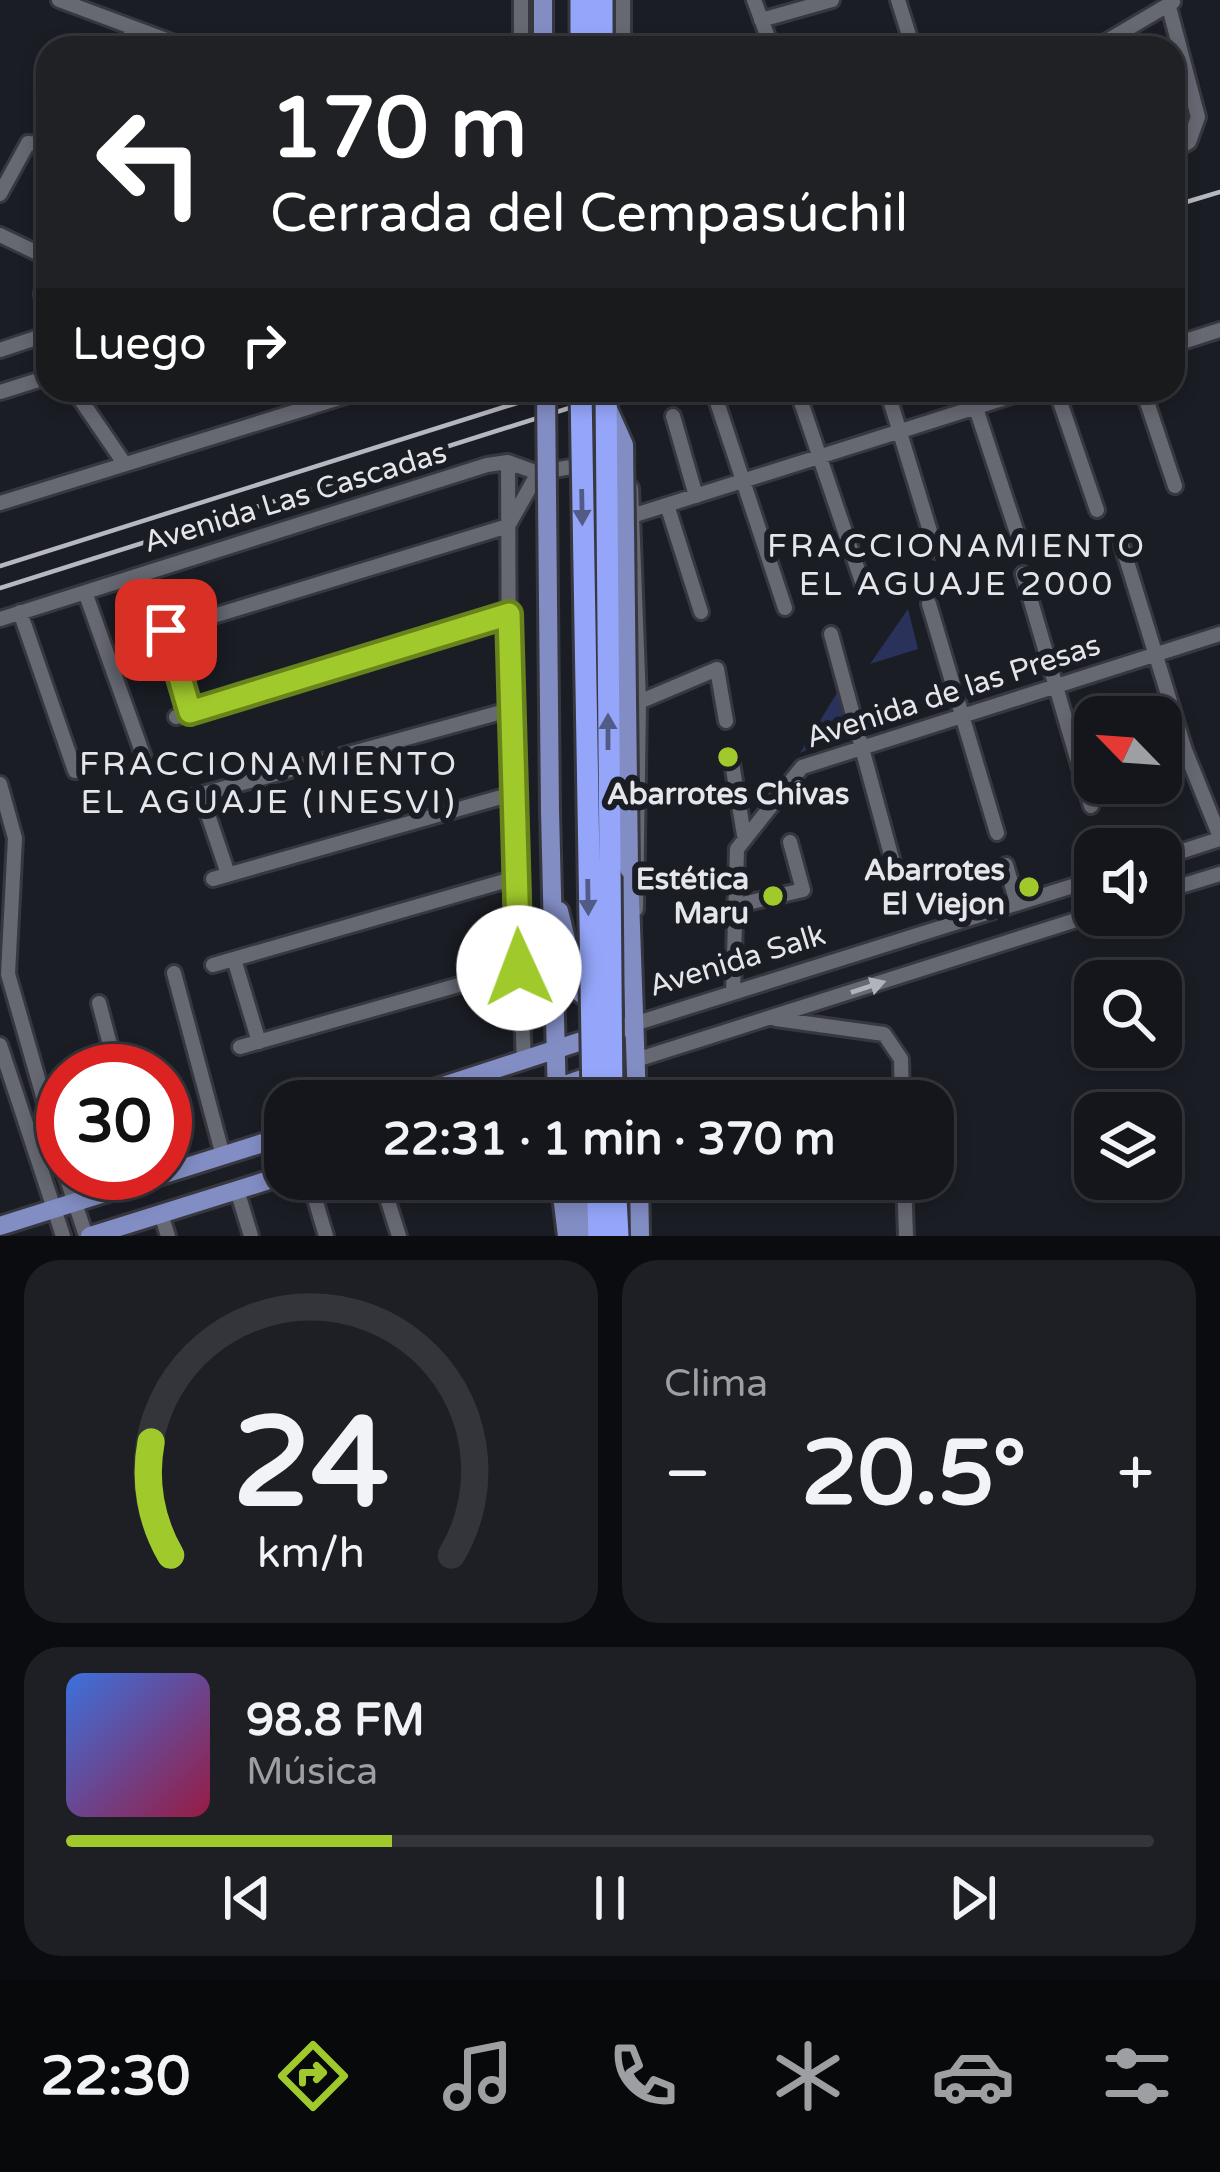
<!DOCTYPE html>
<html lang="es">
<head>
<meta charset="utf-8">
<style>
  :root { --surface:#14161c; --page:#1d1f25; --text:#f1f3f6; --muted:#9d9fa3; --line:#33353b; --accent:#a0c92b }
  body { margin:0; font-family:"Varela Round",sans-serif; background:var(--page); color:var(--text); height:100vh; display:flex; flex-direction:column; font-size:45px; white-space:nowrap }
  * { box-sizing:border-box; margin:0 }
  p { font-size:39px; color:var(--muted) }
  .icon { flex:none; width:66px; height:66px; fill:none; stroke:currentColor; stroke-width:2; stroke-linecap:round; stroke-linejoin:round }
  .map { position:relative; height:1236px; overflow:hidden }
  .sheet { display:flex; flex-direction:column; gap:24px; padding:24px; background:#0b0c0f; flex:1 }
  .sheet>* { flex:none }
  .top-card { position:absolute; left:36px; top:36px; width:1149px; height:366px; border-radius:36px; box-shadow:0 6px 18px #0003,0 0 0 3px var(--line); background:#202124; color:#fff; overflow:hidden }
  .needle { width:78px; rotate:295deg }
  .fabs { position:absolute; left:1074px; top:696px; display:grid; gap:24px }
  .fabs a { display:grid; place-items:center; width:108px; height:108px; border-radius:24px; background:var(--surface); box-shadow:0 6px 18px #0003,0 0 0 3px var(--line); font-size:60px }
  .speed { position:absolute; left:36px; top:1044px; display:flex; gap:24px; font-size:60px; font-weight:700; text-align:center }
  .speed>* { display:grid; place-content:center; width:156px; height:156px; border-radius:50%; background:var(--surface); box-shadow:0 6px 18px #0003,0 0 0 3px var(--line); line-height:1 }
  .speed .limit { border:18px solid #d22; background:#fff; color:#111 }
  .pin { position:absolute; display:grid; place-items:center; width:102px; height:102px; color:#fff; margin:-51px; border-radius:24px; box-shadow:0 6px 18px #0006 }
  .me { position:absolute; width:132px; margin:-66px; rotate:358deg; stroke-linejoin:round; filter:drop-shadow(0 0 9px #0008) }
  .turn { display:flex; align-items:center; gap:42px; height:252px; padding:0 36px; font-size:54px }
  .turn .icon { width:156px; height:156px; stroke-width:2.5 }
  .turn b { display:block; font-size:84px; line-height:102px }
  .then { display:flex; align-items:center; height:114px; padding:0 36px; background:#0003; gap:24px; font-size:45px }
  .big { font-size:90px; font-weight:800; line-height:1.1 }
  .sheet .widget { flex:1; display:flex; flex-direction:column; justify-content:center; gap:18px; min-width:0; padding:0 42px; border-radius:36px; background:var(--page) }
  .sheet .dial { align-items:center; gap:0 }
  .dial svg { height:312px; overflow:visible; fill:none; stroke:var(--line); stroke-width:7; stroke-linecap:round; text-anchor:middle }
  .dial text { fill:var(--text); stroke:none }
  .song { display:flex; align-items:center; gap:36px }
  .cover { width:144px; height:144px; border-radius:18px; background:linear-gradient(135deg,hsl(220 70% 55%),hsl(340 70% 35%)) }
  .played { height:12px; border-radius:6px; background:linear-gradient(90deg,var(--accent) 30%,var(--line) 30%) }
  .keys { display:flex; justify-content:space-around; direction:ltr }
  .heat { display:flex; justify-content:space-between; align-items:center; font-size:66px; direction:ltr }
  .sheet .tiles { flex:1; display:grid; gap:24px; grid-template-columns:1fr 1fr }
  .widget:last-child { grid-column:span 2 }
  .trip { position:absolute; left:264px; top:1080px; width:690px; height:120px; border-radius:36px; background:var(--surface); box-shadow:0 6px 18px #0003,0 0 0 3px var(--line); font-weight:800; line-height:120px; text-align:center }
  .menu { display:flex; height:192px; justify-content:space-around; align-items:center; background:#08090b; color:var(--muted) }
  .menu .icon { width:84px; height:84px }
  .menu .active { color:var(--accent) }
  .menu b { font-size:54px; color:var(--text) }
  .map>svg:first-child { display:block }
</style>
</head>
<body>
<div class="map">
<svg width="1220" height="1236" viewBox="0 0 1220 1236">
  <rect width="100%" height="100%" fill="#1b1d25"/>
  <path fill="#2a325c" d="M 908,609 L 918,649 L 870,664 Z
    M 837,693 L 852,730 L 800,753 Z"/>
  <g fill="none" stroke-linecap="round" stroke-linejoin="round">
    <defs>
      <path id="minor" d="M 59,0 L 188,48
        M 623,0 L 623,48
        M 754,0 L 772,48
        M 898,0 L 913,48
        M 1169,7 L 1198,117 L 1189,142 L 1173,151
        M 761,20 L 832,0
        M 126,48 L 133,28
        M 521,48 L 521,0
        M 1095,48 L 1173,2
        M 0,194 L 28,143 L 48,145
        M 0,235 L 48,258
        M 48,266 L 42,294 L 48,321
        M 1173,345 L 1220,330
        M 0,350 L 48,334
        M 74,390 L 124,463
        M 797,390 L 863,585
        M 887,390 L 936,551
        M 970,390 L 1018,536
        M 1056,390 L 1097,510
        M 1143,390 L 1175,486
        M 0,392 L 48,377
        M 716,399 L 785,608
        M 673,416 L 696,496
        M 508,462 L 509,710 L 524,1061
        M 631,488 L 639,702 L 636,909
        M 0,503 L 365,390
        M 667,505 L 701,612
        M 635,515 L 1030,390
        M 1121,542 L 1185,750 L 1220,837
        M 1023,574 L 1091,806
        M 85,592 L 146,763
        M 929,604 L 997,833
        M 20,612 L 75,771
        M 0,619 L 487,465 L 508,462 L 538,473
        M 166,630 L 190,712
        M 831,634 L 894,866
        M 148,636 L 508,526 L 538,473 L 587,464
        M 639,702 L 717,669 L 726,721
        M 176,717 L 509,613
        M 731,757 L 744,835
        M 0,784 L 15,838 L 8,974 L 63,1166
        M 201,794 L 228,874
        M 188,798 L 509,710
        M 1161,858 L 1220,839
        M 1006,865 L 1017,903
        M 213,879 L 512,794
        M 1161,892 L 1220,874
        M 734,906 L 803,890 L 790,842
        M 234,959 L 259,1042
        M 213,965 L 515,878
        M 174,973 L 223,1156
        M 733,993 L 737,849 L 802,767 L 1220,634
        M 99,1003 L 117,1071
        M 776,1019 L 884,1034 L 901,1059 L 902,1101
        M 634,1024 L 1095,879
        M 0,1045 L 63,1236
        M 240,1047 L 519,968
        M 636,1060 L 1095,914
        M 65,1173 L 86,1236
        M 309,1179 L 326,1236
        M 381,1179 L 399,1236
        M 904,1179 L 906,1236
        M 237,1190 L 251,1236
        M 161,1214 L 168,1236"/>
      <path id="major" d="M 543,0 L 543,48
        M 550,811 L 557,1101
        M 629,869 L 637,1101
        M 559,911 L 579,992 L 600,1007
        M 397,1101 L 634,1024
        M 519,1101 L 605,1071
        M 560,1179 L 567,1236
        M 578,1179 L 582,1236
        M 639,1179 L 640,1236
        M 0,1226 L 285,1136
        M 90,1236 L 285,1175"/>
      <path id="highway" d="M 581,0 L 581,48
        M 602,0 L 602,48
        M 597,1179 L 599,1236
        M 615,1179 L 618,1236"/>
    </defs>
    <use href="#minor" stroke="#37383f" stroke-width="20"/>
    <use href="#major" stroke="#37383f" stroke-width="24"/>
    <use href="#highway" stroke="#37383f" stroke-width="27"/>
    <use href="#minor" stroke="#666872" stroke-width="14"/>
    <use href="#major" stroke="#828dc4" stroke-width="18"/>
    <use href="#highway" stroke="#95a6fa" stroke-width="21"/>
    <path stroke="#b7b8bf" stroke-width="4.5" d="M 1173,206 L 1220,192
      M 0,566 L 558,390
      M 0,588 L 626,390"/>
    <defs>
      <path id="major-bridge" d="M 546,390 L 550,811
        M 608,409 L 624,445 L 629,869"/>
      <path id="highway-bridge" d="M 581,390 L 593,1101
        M 606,390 L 612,1101"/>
    </defs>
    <use href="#major-bridge" stroke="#37383f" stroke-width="24" stroke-linecap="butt"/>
    <use href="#highway-bridge" stroke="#37383f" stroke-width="27" stroke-linecap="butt"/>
    <use href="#major-bridge" stroke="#828dc4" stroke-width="18"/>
    <use href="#highway-bridge" stroke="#95a6fa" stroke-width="21"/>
  </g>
  <defs><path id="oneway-solid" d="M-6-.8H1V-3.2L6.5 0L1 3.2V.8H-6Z" transform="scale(3)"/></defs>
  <g fill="#525b85">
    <use href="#oneway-solid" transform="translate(582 507) rotate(89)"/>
    <use href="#oneway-solid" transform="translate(608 732) rotate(-90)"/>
    <use href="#oneway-solid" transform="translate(588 897) rotate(89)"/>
  </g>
  <use fill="#b2b4bb" href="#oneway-solid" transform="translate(868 987) rotate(-18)"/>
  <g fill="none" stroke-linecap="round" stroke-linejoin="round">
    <defs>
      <path id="route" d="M 166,630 L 190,712 L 509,614 L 519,968"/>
    </defs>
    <use href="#route" stroke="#68831c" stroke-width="30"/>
    <use href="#route" stroke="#a0c92b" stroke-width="21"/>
  </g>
  <g fill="#a0c92b" stroke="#1b1d25" stroke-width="4.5">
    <circle cx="728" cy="757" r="12"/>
    <circle cx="1029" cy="887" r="12"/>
    <circle cx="773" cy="896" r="12"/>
  </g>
  <g text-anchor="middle" stroke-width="12" stroke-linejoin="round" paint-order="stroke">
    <g font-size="30" fill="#e5e6ec" stroke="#1b1d25">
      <text transform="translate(295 497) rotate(-17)" y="10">Avenida Las Cascadas</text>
      <text transform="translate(953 691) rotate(-18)" y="10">Avenida de las Presas</text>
      <text transform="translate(737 960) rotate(-17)" y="10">Avenida Salk</text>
    </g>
    <g font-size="30" font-weight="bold" fill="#e5e6ec" stroke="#1b1d25" text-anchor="end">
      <text x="728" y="804" text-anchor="middle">Abarrotes Chivas</text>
      <text x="1005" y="880">Abarrotes<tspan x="1005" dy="34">El Viejon</tspan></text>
      <text x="749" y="889">Estética<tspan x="749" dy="34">Maru</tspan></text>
    </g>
    <g font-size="33" letter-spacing="3" fill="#e5e6ec" stroke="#1b1d25">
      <text x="957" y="557">FRACCIONAMIENTO<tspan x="957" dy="38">EL AGUAJE 2000</tspan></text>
      <text x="269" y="775">FRACCIONAMIENTO<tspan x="269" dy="38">EL AGUAJE (INESVI)</tspan></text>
    </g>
  </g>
</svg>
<div class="fabs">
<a><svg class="needle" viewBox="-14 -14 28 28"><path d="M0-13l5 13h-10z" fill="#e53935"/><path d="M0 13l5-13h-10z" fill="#9d9fa3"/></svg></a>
<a><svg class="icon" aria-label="sound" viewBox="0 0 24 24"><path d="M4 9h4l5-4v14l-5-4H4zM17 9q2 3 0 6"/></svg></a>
<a><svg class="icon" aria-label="search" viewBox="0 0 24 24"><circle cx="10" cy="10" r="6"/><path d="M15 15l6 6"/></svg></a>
<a><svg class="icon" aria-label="layers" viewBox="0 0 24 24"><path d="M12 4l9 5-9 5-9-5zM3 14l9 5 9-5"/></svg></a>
</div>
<div class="speed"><div class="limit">30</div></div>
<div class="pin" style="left:166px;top:630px;background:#d93025"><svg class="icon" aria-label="arrive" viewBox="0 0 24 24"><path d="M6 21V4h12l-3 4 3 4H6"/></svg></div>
<svg class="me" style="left:519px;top:968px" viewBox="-20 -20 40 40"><circle r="19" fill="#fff"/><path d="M0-13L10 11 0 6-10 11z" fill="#a0c92b"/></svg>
<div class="trip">22:31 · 1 min · 370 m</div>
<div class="top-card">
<div class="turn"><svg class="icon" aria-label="left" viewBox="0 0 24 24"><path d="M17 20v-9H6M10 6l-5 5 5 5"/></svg><div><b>170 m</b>Cerrada del Cempasúchil</div></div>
<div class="then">Luego<svg class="icon" aria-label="right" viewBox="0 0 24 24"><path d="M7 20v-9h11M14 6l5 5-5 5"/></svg></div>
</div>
</div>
<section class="sheet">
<div class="tiles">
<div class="widget dial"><svg viewBox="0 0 100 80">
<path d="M14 69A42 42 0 1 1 86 69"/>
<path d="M14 69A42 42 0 0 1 9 40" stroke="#a0c92b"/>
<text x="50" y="56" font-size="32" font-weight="700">24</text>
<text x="50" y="72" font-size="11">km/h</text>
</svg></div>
<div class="widget"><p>Clima</p>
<div class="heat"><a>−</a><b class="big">20.5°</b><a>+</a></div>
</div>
<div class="widget">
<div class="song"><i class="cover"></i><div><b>98.8 FM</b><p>Música</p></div></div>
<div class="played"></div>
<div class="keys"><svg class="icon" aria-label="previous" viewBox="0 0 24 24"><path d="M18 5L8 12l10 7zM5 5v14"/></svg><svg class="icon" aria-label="pause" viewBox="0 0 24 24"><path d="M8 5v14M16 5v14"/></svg><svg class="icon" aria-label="next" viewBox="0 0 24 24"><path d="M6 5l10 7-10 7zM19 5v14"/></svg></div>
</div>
</div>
</section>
<nav class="menu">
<b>22:30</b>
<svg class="icon active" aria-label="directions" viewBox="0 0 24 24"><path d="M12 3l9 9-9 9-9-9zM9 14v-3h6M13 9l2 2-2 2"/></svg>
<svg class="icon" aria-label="music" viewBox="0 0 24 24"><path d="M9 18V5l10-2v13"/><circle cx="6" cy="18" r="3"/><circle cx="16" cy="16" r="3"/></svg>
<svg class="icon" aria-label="phone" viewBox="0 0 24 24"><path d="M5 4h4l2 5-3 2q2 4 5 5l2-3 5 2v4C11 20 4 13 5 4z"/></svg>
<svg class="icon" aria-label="climate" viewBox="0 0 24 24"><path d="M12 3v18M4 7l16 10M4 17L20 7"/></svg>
<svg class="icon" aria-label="car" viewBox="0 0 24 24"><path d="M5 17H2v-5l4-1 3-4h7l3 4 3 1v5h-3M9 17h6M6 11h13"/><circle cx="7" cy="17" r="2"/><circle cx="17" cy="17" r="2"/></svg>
<svg class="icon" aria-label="filters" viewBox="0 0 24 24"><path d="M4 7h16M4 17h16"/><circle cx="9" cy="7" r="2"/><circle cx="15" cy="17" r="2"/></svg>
</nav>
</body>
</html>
